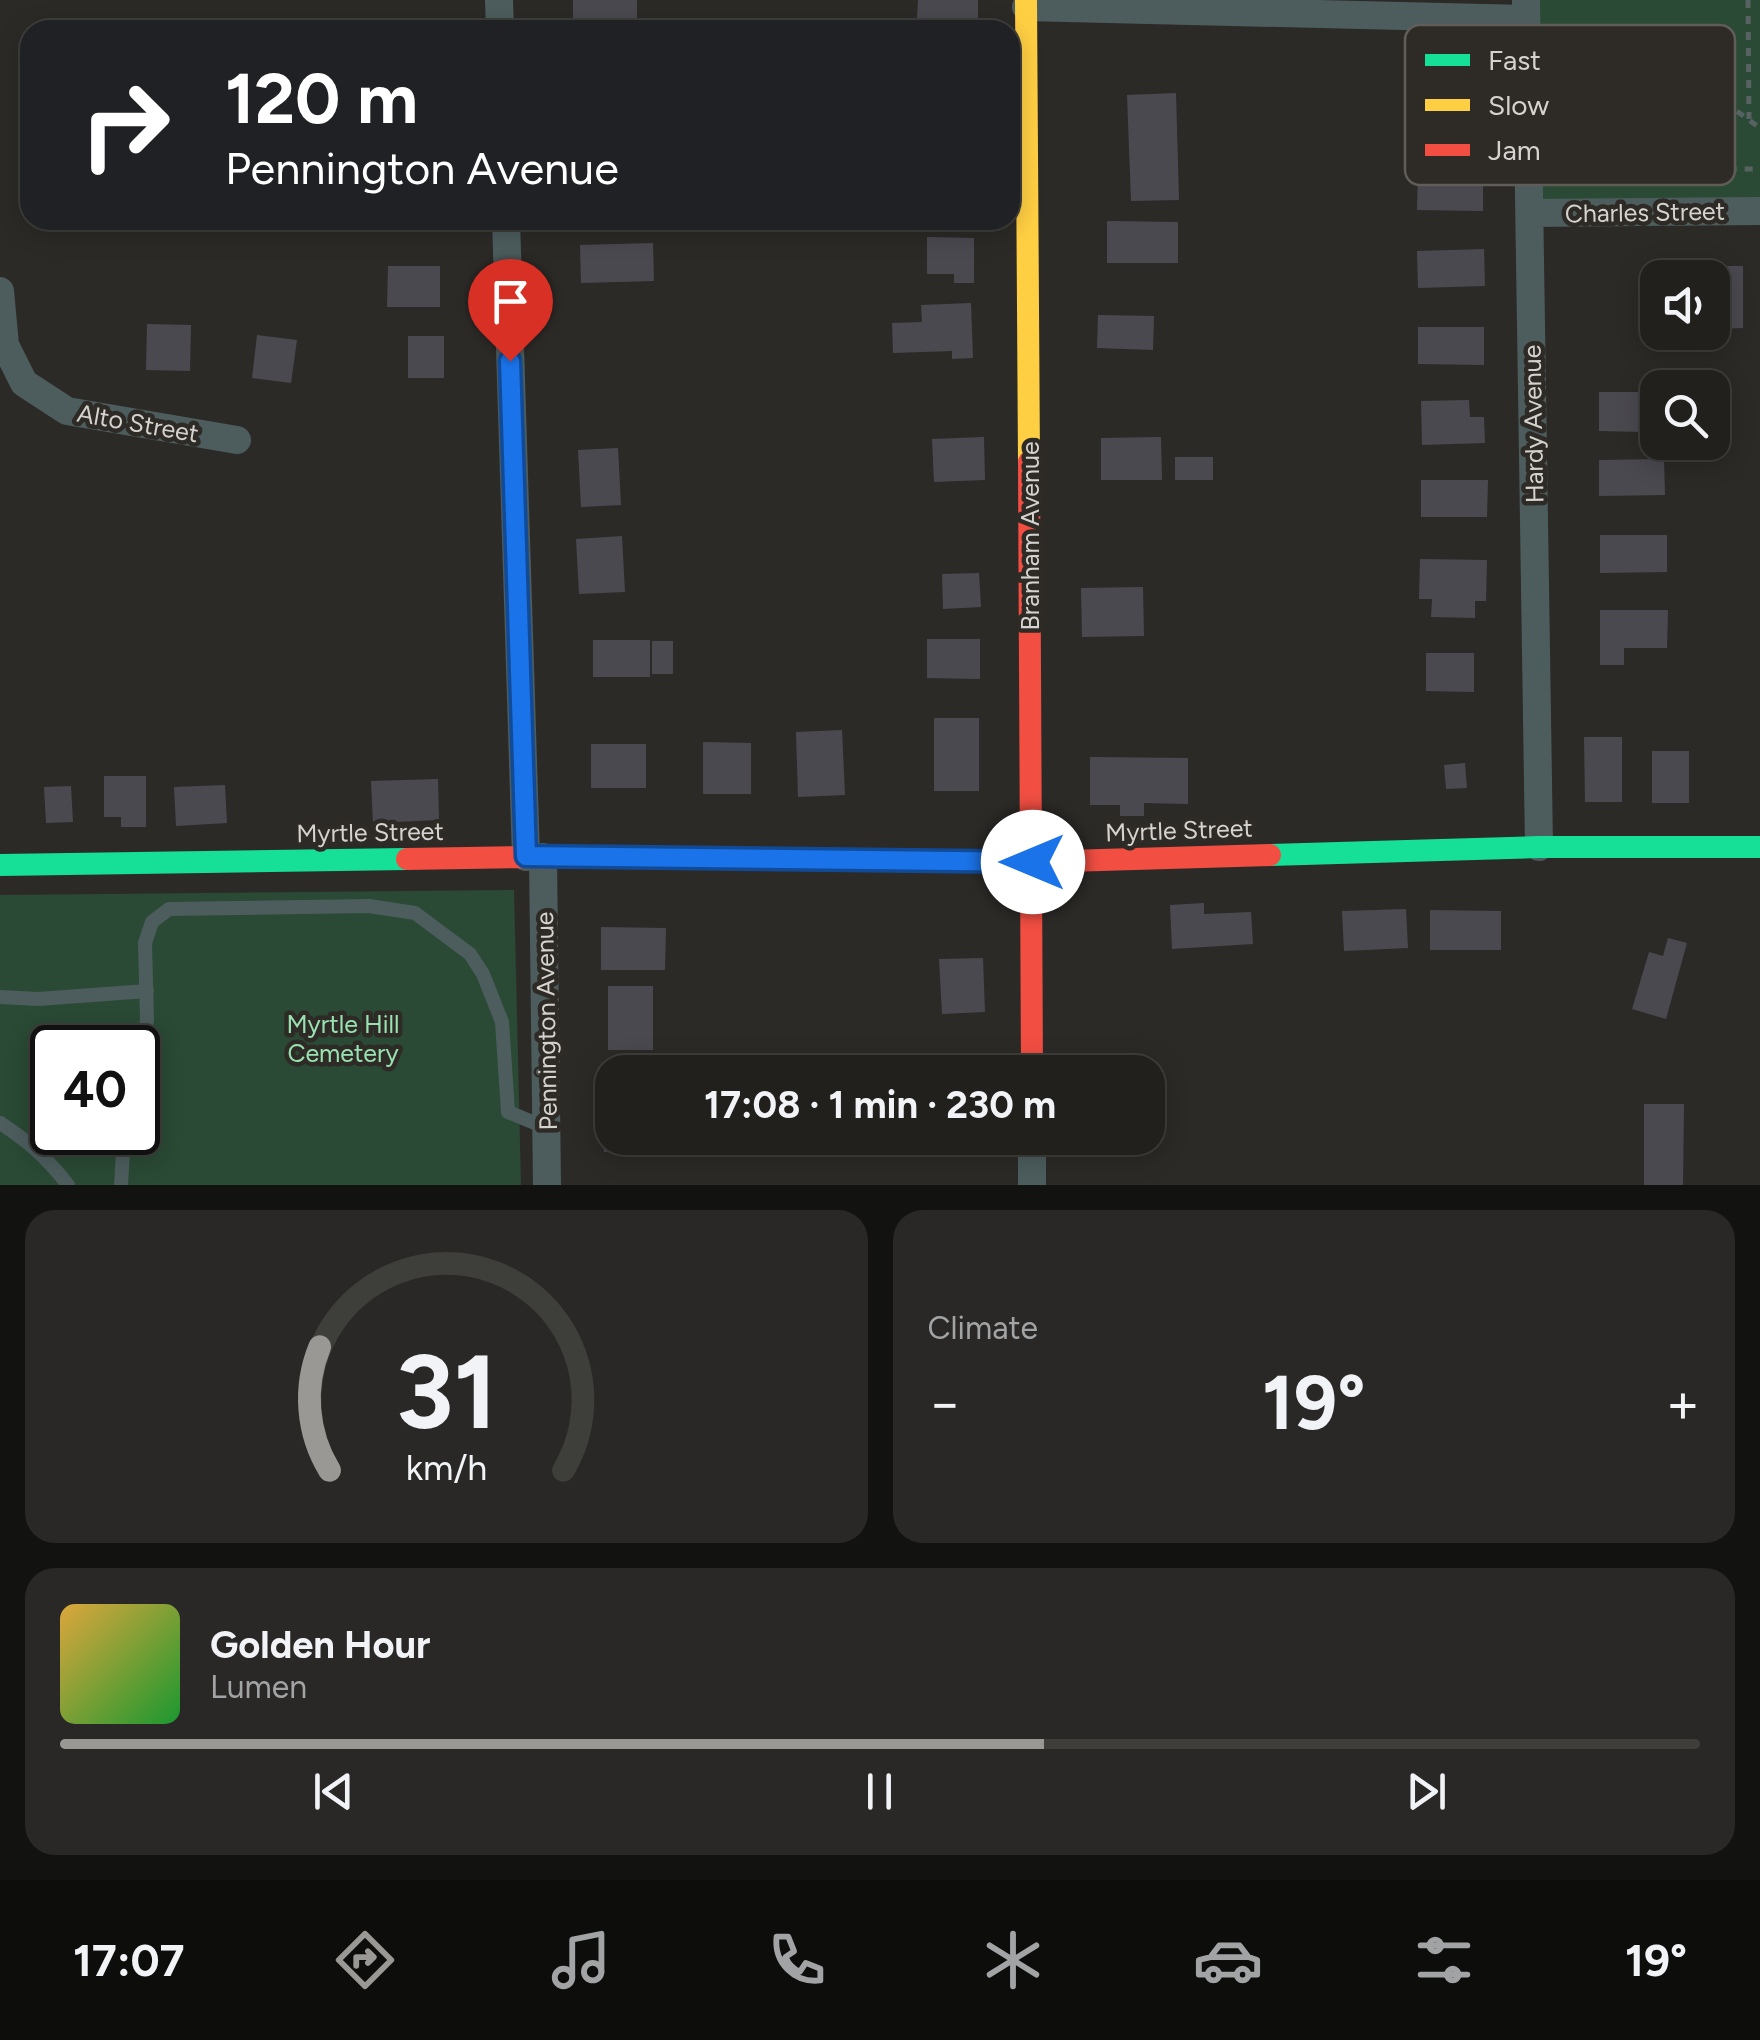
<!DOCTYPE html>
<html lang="en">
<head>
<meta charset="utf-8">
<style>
  :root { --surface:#21201d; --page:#292826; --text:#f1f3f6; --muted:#a2a3a4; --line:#3e3e3b; --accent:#9a9895 }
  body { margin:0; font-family:Figtree,sans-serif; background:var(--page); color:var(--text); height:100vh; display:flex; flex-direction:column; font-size:38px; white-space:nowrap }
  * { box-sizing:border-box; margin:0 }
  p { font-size:32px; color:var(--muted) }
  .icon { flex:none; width:55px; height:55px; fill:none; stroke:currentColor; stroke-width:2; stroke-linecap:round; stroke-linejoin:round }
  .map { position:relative; height:1185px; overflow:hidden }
  .details { display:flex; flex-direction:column; gap:25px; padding:25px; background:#121210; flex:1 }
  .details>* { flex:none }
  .banner { position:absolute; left:20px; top:20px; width:1000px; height:210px; border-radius:30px; box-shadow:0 5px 25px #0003,0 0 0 2px var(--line); background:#202124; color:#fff; overflow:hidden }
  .controls { position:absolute; left:1640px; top:260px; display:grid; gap:20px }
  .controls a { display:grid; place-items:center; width:90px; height:90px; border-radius:20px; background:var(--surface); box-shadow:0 5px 25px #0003,0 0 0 2px var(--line); font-size:50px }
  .speed { position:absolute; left:30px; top:1025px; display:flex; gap:20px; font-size:50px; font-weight:700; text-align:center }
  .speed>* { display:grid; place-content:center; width:130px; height:130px; border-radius:50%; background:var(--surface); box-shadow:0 5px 25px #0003,0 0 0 2px var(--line); line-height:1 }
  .speed .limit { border:5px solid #111; border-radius:15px; background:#fff; color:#111 }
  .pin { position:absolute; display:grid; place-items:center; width:85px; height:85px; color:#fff; margin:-102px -42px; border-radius:50% 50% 50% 0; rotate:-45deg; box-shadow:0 0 10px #0007 }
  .pin .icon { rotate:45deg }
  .me { position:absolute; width:110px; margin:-55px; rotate:270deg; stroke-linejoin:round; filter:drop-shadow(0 0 8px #0008) }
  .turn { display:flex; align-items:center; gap:35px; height:210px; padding:0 40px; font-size:45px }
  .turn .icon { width:130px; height:130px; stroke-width:2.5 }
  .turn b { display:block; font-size:70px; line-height:85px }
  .big { font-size:75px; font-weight:700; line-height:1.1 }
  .details .widget { flex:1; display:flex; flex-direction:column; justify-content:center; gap:15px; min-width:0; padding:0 35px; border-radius:30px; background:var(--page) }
  .details .dial { align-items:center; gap:0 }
  .dial svg { height:260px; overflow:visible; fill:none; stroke:var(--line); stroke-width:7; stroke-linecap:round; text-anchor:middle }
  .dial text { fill:var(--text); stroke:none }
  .song { display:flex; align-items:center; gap:30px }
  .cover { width:120px; height:120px; border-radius:15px; background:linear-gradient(135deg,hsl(40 70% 55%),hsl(130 70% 35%)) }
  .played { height:10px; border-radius:5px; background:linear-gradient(90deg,var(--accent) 60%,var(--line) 60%) }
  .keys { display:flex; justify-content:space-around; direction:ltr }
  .heat { display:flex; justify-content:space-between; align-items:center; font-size:55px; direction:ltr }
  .details .tiles { flex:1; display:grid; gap:25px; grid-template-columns:1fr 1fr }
  .widget:last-child { grid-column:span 2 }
  .trip { position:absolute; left:595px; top:1055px; width:570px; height:100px; border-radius:30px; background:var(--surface); box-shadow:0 5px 25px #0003,0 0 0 2px var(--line); font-weight:700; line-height:100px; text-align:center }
  .menu { display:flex; height:160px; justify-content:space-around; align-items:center; background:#0d0d0c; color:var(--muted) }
  .menu .icon { width:70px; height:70px }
  .menu .selected { color:var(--accent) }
  .menu b { font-size:45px; color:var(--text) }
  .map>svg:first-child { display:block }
</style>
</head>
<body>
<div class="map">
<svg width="1760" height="1185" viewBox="0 0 1760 1185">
  <rect width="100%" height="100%" fill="#2c2a27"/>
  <path fill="#2a4a35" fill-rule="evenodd" d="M 1526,0 L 1760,0 L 1760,211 L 1530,213 Z
    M 514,890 L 521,1185 L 0,1185 L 0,895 ZM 52,1048 L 138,1048 L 138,1132 L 52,1132 Z"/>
  <path fill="#4b4950" d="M 573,0 L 637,0 L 637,20 L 573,21 Z
    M 918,0 L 978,0 L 978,19 L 917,19 Z
    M 1176,93 L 1179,200 L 1131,201 L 1127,95 Z
    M 1418,173 L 1483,173 L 1483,211 L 1417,210 Z
    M 1107,221 L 1178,222 L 1178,263 L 1107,263 Z
    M 927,237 L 974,238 L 974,283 L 954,283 L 954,274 L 927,274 Z
    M 653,243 L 654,281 L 581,283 L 580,245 Z
    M 1484,249 L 1485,286 L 1418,288 L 1417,251 Z
    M 388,266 L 440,266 L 440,307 L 387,307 Z
    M 1706,266 L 1743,266 L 1743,328 L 1712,329 L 1712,278 L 1706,278 Z
    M 971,303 L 973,358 L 952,359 L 952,351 L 893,353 L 892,323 L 922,322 L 921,305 Z
    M 1098,315 L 1154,316 L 1153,350 L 1097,348 Z
    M 147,324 L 191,325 L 190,371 L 146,370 Z
    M 1418,327 L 1484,327 L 1484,365 L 1418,364 Z
    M 257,335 L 297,340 L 291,383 L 252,378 Z
    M 408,336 L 444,336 L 444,378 L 408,378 Z
    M 1599,392 L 1645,392 L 1645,432 L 1599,431 Z
    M 1469,400 L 1470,417 L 1484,417 L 1485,443 L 1422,445 L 1421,401 Z
    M 984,437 L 985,480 L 934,482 L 932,439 Z
    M 1161,437 L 1162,480 L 1101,480 L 1101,438 Z
    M 618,448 L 621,505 L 581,507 L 578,450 Z
    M 1175,457 L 1213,457 L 1213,480 L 1175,480 Z
    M 1664,459 L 1665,495 L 1599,496 L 1599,460 Z
    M 1421,480 L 1488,480 L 1487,517 L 1421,517 Z
    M 1600,535 L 1667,535 L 1667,572 L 1600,573 Z
    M 622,536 L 625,592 L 579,594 L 576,539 Z
    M 1420,559 L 1487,560 L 1486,601 L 1475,601 L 1475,618 L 1431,617 L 1432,599 L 1419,599 Z
    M 979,573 L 981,607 L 943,609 L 942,574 Z
    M 1143,587 L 1144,636 L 1082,637 L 1081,588 Z
    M 1600,610 L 1668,610 L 1667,648 L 1624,648 L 1624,665 L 1600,665 Z
    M 927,639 L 980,639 L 980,679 L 927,678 Z
    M 593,640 L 650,640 L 650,677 L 593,677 Z
    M 652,641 L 673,641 L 673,674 L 652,674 Z
    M 1426,653 L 1474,653 L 1474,692 L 1426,691 Z
    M 934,718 L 979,718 L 979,791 L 934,791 Z
    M 842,730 L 845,795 L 798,797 L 796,732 Z
    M 1584,737 L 1622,737 L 1622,802 L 1585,802 Z
    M 703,742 L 751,743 L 751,794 L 703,794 Z
    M 591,744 L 646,744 L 646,788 L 591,788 Z
    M 1652,751 L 1689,751 L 1689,803 L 1652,803 Z
    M 1090,757 L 1188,758 L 1188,804 L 1144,803 L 1144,816 L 1120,816 L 1120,805 L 1090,805 Z
    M 1465,763 L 1467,788 L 1446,789 L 1444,765 Z
    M 104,776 L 146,776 L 146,827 L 121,827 L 121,817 L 104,817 Z
    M 438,779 L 439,820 L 373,823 L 371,781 Z
    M 225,785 L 227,823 L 176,826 L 174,787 Z
    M 71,786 L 73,822 L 46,823 L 44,787 Z
    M 1204,903 L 1204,914 L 1251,912 L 1253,944 L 1172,949 L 1170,905 Z
    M 1406,909 L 1408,948 L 1344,951 L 1342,911 Z
    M 1430,910 L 1501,911 L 1501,950 L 1430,950 Z
    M 601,927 L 666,928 L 665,970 L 601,970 Z
    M 1668,938 L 1687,943 L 1666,1019 L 1632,1009 L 1649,952 L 1663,956 Z
    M 983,958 L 985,1012 L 942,1014 L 939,959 Z
    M 608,986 L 653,986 L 653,1050 L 608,1050 Z
    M 1644,1104 L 1684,1104 L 1683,1185 L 1644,1185 Z
    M 612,1106 L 612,1138 L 649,1138 L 650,1150 L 604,1152 L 602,1107 Z"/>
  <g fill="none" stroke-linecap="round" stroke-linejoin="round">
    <path stroke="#596262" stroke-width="5" stroke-dasharray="8 8" stroke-linecap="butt" d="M 1748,0 L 1749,119
      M 1690,37 L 1691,69 L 1697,82 L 1760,128
      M 1553,168 L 1641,164 L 1704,169 L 1760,169"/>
    <path stroke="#4d5d5e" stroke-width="14" d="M 0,997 L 38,999 L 147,991
      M 138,1088 L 147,1019 L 145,943 L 152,922 L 169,909 L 369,906 L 415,913 L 470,954 L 483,974 L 502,1022 L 508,1112 L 547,1128
      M 0,1123 C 28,1141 47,1158 68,1185
      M 121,1185 L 123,1152 L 127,1132"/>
    <path stroke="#4d5d5e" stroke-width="28" d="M 499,0 L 500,30
      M 1526,0 L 1539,847
      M 1026,7 L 1526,19
      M 1530,213 L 1760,211
      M 506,220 L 526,857
      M 0,291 L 5,345 L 24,383 L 67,411 L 237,440
      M 543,857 L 547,1185
      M 1032,1185 L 1032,1138"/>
    <path stroke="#16e098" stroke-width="22" d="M 1270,855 L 1539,847 L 1760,847
      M 0,865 L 407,859"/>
    <path stroke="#ffcf43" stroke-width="22" d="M 1026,0 L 1029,462"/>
    <path stroke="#f24e42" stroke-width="22" d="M 1029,462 L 1032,1072
      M 407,859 L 526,857 L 1033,862 L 1270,855"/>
  </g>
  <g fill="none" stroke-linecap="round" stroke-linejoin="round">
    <defs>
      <path id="route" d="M 510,361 L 526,856 L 1033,862"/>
    </defs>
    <use href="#route" stroke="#114b97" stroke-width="25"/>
    <use href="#route" stroke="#1a73e8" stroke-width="18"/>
  </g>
  <g text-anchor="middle" stroke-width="9" stroke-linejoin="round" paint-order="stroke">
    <g font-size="25" fill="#d5d3d0" stroke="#2e2a25">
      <text transform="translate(1645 212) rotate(-1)" y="9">Charles Street</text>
      <text transform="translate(138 423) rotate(10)" y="9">Alto Street</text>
      <text transform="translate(1533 424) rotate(-91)" y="9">Hardy Avenue</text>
      <text transform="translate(1030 536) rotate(-90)" y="9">Branham Avenue</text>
      <text transform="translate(1179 830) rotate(-2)" y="9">Myrtle Street</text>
      <text transform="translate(370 832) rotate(-1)" y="9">Myrtle Street</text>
      <text transform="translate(546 1021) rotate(-91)" y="9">Pennington Avenue</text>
    </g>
    <g font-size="25" fill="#98e2b1" stroke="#2e2a25">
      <text x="343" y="1033">Myrtle Hill<tspan x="343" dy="29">Cemetery</tspan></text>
    </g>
  </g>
  <rect x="1405" y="25" width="330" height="160" rx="15" fill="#2e2a25" stroke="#605d58" stroke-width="2.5"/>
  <rect x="1425" y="54" width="45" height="12" fill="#16e098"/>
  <rect x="1425" y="99" width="45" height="12" fill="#ffcf43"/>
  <rect x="1425" y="144" width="45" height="12" fill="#f24e42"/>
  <g font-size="28" fill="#d5d3d0">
    <text x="1488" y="70">Fast</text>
    <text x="1488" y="115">Slow</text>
    <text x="1488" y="160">Jam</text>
  </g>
</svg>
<div class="controls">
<a><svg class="icon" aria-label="sound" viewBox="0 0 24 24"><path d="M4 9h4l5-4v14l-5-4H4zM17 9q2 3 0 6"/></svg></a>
<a><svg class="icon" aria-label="search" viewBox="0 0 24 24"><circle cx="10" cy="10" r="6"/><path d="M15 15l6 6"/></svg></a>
</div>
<div class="speed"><div class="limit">40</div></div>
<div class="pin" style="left:510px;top:361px;background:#d93025"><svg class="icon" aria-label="arrive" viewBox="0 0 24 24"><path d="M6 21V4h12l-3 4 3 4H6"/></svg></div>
<svg class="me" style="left:1033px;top:862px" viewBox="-20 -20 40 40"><circle r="19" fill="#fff"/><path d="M0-13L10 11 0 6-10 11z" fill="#1a73e8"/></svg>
<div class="trip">17:08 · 1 min · 230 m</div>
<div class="banner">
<div class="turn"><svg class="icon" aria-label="right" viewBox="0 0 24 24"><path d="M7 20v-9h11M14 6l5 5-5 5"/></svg><div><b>120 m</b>Pennington Avenue</div></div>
</div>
</div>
<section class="details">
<div class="tiles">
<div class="widget dial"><svg viewBox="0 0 100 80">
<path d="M14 69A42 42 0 1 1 86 69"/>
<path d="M14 69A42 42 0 0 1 11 31" stroke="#9a9895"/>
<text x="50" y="56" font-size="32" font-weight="700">31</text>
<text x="50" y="72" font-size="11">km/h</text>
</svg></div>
<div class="widget"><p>Climate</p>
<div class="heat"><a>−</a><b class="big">19°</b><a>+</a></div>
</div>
<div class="widget">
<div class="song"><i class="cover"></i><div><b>Golden Hour</b><p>Lumen</p></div></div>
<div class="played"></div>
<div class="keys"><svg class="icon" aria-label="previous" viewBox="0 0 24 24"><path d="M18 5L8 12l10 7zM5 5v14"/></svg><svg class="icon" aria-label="pause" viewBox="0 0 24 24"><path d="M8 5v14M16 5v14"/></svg><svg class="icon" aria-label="next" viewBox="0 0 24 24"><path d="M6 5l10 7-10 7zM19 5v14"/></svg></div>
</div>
</div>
</section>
<nav class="menu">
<b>17:07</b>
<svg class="icon selected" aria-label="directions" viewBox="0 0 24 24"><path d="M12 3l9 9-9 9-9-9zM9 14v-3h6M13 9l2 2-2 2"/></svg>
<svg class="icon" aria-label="music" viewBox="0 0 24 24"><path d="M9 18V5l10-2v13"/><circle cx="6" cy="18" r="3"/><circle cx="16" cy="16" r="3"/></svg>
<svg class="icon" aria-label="phone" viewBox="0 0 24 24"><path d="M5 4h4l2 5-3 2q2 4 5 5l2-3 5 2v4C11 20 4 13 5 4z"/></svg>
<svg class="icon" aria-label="climate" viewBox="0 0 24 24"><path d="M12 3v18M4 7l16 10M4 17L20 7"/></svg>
<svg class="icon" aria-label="car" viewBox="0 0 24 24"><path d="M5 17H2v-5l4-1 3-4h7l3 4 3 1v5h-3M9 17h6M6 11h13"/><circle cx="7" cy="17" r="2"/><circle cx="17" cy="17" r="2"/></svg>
<svg class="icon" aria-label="filters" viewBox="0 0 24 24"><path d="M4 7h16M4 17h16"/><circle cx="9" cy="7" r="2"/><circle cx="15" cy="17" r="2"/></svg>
<b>19°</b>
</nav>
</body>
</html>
